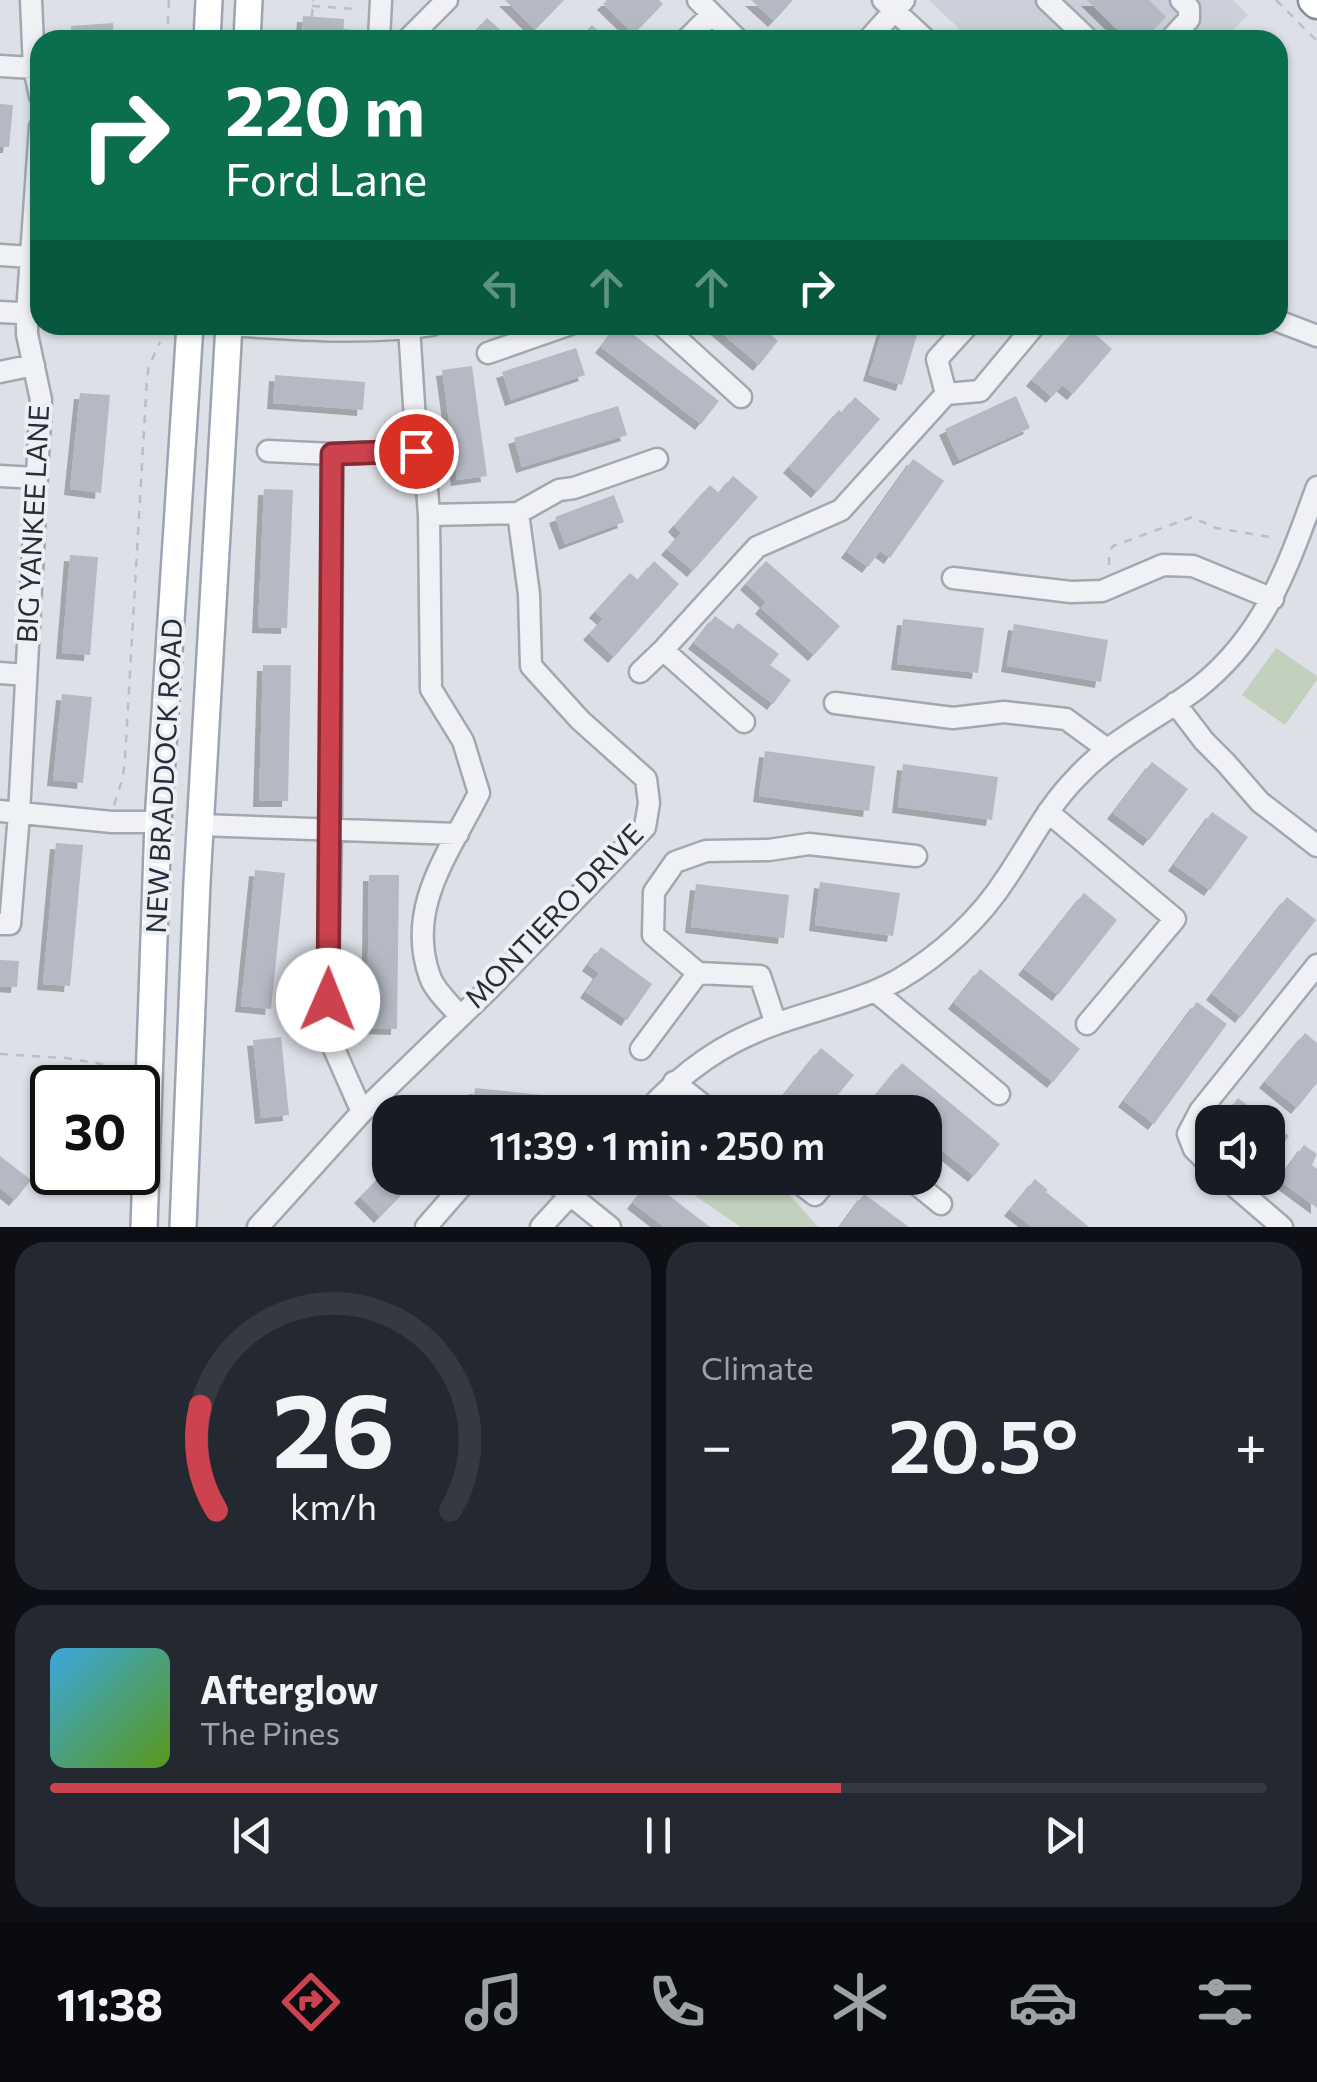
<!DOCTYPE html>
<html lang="en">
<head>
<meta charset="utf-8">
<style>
  :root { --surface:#171b24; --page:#242831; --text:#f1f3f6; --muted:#9ea1a6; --line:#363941; --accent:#cc424e }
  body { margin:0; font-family:Commissioner,sans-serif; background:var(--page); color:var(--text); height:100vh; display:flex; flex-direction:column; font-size:38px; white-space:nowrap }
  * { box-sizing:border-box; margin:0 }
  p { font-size:32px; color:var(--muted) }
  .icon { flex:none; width:55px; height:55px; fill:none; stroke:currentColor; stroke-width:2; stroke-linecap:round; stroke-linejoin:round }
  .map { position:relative; height:1227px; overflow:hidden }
  .details { display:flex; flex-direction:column; gap:15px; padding:15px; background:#0d0f14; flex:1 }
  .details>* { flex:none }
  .top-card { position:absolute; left:30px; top:30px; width:1258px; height:305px; border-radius:30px; box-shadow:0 2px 8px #0004; background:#0b6e4f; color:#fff; overflow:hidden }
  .tools { position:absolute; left:1195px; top:1105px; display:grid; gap:20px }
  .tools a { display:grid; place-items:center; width:90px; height:90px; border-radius:20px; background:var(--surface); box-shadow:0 2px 8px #0004; font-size:50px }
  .speed { position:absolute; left:30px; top:1065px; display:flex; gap:20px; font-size:50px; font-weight:700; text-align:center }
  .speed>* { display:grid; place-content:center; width:130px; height:130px; border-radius:50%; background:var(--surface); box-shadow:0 2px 8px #0004; line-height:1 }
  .speed .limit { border:5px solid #111; border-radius:15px; background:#fff; color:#111 }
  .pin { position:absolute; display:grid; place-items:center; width:85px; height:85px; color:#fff; margin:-42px; border:5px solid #fff; border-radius:50%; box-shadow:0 2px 10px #0007 }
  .me { position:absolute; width:110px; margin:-55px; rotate:1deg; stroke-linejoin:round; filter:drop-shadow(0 0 8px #0008) }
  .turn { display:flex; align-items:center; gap:35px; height:210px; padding:0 30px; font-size:45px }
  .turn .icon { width:130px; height:130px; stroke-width:2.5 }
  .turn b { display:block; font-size:70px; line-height:85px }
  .lanes { display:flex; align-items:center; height:95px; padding:0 30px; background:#0003; justify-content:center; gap:50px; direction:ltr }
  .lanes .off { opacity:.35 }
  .big { font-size:75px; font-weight:600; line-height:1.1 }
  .details .widget { flex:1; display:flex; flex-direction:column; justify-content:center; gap:15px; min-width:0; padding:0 35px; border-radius:30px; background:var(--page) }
  .details .dial { align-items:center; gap:0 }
  .dial svg { height:260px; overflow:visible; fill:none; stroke:var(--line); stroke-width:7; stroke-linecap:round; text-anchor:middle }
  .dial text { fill:var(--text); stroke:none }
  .song { display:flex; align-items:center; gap:30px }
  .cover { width:120px; height:120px; border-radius:15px; background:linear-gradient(135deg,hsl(200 70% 55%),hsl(90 70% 35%)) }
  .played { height:10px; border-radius:5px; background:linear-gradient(90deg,var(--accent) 65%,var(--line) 65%) }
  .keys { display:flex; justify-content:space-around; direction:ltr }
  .heat { display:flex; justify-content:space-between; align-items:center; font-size:55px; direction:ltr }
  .details .tiles { flex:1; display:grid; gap:15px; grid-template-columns:1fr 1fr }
  .widget:last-child { grid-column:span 2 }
  .trip { position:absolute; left:372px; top:1095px; width:570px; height:100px; border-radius:30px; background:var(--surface); box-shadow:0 2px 8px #0004; font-weight:600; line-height:100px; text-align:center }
  .tab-bar { display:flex; height:160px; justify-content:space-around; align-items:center; background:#090b0e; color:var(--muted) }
  .tab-bar .icon { width:70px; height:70px }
  .tab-bar .current { color:var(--accent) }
  .tab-bar b { font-size:45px; color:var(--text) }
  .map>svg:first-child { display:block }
</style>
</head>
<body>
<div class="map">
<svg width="1317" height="1227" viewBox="0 0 1317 1227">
  <defs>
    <filter id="shadow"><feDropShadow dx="-6" dy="6" stdDeviation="0" flood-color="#0004"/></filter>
  </defs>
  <rect width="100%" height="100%" fill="#dde0e7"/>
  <path fill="#cbcfd9" d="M 929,0 L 1233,0 L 1248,15 L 1223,40 L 971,40 Z"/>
  <path fill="#c2d0be" d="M 1276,648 L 1317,676 L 1317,680 L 1285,725 L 1242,695 Z
    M 669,1178 L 775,1178 L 818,1227 L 741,1227 Z"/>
  <path fill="#b4b9c3" filter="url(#shadow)" d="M 505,0 L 564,0 L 535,30 Z
    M 607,0 L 659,0 L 663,4 L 634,34 L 603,4 Z
    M 751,0 L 793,0 L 774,21 Z
    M 1087,0 L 1149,0 L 1166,17 L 1144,40 L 1128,40 Z
    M 303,16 L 344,19 L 343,40 L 301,40 Z
    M 487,18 L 512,40 L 467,40 Z
    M 113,23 L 114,40 L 72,40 L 71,26 Z
    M 592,25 L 608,40 L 578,40 Z
    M 0,104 L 13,105 L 9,147 L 0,147 Z
    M 618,325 L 621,325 L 719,401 L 701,424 L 601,347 Z
    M 712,325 L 759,325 L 778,341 L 759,365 Z
    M 884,325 L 920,325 L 902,385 L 869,375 Z
    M 1079,325 L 1085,325 L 1112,349 L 1073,394 L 1062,385 L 1052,397 L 1032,380 Z
    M 576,348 L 585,375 L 511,400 L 502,372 Z
    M 472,366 L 487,476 L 457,480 L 442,370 Z
    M 275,375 L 365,382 L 363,410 L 273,403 Z
    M 80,393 L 110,395 L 101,493 L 70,489 Z
    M 1016,396 L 1030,428 L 959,460 L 945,429 Z
    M 855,397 L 880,419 L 817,492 L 789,467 L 839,410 L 842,413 Z
    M 618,406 L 627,435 L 522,467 L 514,438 Z
    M 913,459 L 944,481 L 890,558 L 880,551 L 868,567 L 847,552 Z
    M 733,476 L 758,497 L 693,571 L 667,549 L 681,533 L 674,526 L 710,485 L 719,493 Z
    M 264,489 L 293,490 L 287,628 L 258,627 Z
    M 614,495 L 624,522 L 565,544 L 555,517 Z
    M 70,555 L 98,557 L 90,655 L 62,653 Z
    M 654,561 L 679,584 L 614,657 L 589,634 L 603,619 L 595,612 L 630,573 L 638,580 Z
    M 766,561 L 840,626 L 814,655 L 761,608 L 766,602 L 746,584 Z
    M 715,616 L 733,629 L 738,623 L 779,654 L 770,665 L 791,680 L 773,704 L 694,643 Z
    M 903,619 L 984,628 L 978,673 L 897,664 Z
    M 1014,624 L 1108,640 L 1101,682 L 1007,666 Z
    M 263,665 L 291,665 L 288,801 L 259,801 Z
    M 62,694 L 92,697 L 83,783 L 53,780 Z
    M 765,751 L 875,766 L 869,811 L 759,796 Z
    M 1152,762 L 1188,789 L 1149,840 L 1113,813 Z
    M 903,764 L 998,777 L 992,820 L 898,807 Z
    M 1212,812 L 1248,837 L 1210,890 L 1174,865 Z
    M 56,843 L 83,845 L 70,986 L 43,984 Z
    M 255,870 L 285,873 L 271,1009 L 241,1006 Z
    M 369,875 L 399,875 L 397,1029 L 367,1028 Z
    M 820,882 L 900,893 L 893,936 L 815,925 Z
    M 696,884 L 789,895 L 784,938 L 691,927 Z
    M 1084,893 L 1117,920 L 1058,995 L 1024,969 Z
    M 1287,897 L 1316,920 L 1241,1017 L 1212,994 Z
    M 601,947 L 652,984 L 627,1020 L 586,992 L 599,973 L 588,965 Z
    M 0,960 L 19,961 L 17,987 L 0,986 Z
    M 980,969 L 1080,1049 L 1053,1082 L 954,1003 Z
    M 1197,1002 L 1227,1024 L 1154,1124 L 1124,1101 Z
    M 1305,1033 L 1317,1043 L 1317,1083 L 1297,1108 L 1265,1082 Z
    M 281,1037 L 289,1115 L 261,1118 L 253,1040 Z
    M 821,1048 L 854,1075 L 824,1112 L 773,1112 L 771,1111 Z
    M 902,1063 L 1000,1144 L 974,1176 L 925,1137 L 925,1112 L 896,1112 L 875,1096 Z
    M 475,1088 L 581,1099 L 579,1112 L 472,1112 Z
    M 1238,1098 L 1289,1136 L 1268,1166 L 1268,1122 L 1220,1122 Z
    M 1304,1145 L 1317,1154 L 1312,1165 L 1317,1169 L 1317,1208 L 1279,1180 Z
    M 0,1156 L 31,1180 L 15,1200 L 0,1188 Z
    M 390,1166 L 390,1178 L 418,1178 L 380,1217 L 360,1197 Z
    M 1035,1179 L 1048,1190 L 1046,1192 L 1089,1227 L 1032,1227 L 1010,1210 Z
    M 650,1181 L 710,1227 L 664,1227 L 633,1203 Z
    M 864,1194 L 909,1227 L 840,1227 Z"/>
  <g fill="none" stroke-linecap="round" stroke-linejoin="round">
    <defs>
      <path id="minor" d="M 31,0 L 34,68 L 40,96
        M 698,0 L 738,40
        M 883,0 L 926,40
        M 1047,0 L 1089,40
        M 379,40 L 381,0
        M 407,40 L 447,0
        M 686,40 L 712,14
        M 868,40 L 904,0
        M 1170,40 L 1189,19 L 1189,8 L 1181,0
        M 0,66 L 34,68
        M 0,255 L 31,257
        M 0,312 L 38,314
        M 1278,321 L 1317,336
        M 227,325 C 295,329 365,335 432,325
        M 662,325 L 741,397
        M 409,327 L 417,451 L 425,462 L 429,515 L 431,689 L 463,741 L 479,793 C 449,853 405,908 430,977 C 435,991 450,1004 459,1015
        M 488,353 L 568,325
        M 0,372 L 34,365
        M 946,394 L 937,359 L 968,325
        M 268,451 L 332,454 L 417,451
        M 332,454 L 331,830 L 327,1033 L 362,1112
        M 0,476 L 36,478
        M 429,515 L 518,513 L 559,490 L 574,488 L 657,459
        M 953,578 L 1071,592 L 1102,591 L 1163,565 L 1193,566 L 1273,599
        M 663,650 L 744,722
        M 640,672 L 663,650 L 757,547 L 841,510 L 946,394 L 980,391 L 1035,325
        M 0,673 L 25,675
        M 835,703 L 953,718 L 1004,712 L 1066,719 L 1107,749
        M 1175,703 L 1204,741 L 1225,762 L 1260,802 L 1317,846
        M 0,811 L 112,822 L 158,822
        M 1048,812 L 1175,919 L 1087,1024
        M 200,825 L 458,834
        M 0,924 L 10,924 L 19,814 L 41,400 L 27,334 L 27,313 L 40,127
        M 875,991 L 999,1094
        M 776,1024 L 760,976 L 698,973 L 653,935 L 654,892 L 675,862 L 706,851 L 769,850 L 809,844 L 916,856
        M 641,1049 L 698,973
        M 674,1082 L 712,1112
        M 646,1112 C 684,1071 722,1043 776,1024 C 817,1009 859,1001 898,980 C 941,955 980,919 1007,877 C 1030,843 1048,806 1077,777 C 1112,739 1159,718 1199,687 C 1266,634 1289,563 1317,487
        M 1212,1167 L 1194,1149 L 1188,1134 L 1200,1111 L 1317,965
        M 549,1178 L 610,1227
        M 793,1178 L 815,1195 L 829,1178
        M 909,1178 L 941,1204
        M 1225,1178 L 1282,1227
        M 258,1227 L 362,1112 L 490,988 L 645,827 L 649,803 L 646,779 L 580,720 L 531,666 L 529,594 L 518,513
        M 426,1227 L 461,1187 L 473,1178
        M 541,1227 L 586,1178"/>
      <path id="major" d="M 207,40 L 209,0
        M 247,40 L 249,0
        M 144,1227 L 158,822 L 190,325
        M 183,1227 L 197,882 L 229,325"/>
      <path id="highway" d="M 1314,0 L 1317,3"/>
    </defs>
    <use href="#minor" stroke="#a3a7b1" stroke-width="25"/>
    <use href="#major" stroke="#9ca4b2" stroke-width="30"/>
    <use href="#highway" stroke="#858d9d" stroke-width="35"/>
    <path stroke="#bbbec5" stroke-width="2.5" stroke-dasharray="8 8" stroke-linecap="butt" d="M 1276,0 L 1317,41
      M 312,6 L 356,9
      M 312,17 L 313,0
      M 343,30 L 354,31
      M 167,40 L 169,0
      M 1109,565 L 1109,553 L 1113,546 L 1192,517 L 1216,528 L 1276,538
      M 114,805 L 123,777 L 125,759 L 147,378 L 149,366 L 160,342
      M 0,1054 L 66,1058 L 107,1065"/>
    <use href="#minor" stroke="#eff1f5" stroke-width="20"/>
    <use href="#major" stroke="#fff" stroke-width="25"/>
    <use href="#highway" stroke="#fff" stroke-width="30"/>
  </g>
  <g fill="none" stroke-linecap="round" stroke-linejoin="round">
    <defs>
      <path id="route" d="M 328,1000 L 332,454 L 416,451"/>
    </defs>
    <use href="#route" stroke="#852b33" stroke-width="25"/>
    <use href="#route" stroke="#cc424e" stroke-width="18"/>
  </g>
  <g text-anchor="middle" stroke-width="8" stroke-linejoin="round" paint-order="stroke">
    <g font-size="28" fill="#272d3d" stroke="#eceff4">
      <text transform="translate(33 524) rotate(-87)" y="10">BIG YANKEE LANE</text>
      <text transform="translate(164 776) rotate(-87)" y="10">NEW BRADDOCK ROAD</text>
      <text transform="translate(554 916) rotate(-46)" y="10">MONTIERO DRIVE</text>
    </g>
  </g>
</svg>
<div class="tools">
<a><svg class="icon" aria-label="sound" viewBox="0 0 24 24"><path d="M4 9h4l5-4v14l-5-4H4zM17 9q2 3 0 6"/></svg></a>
</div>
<div class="speed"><div class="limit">30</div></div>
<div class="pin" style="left:416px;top:451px;background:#d93025"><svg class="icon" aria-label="arrive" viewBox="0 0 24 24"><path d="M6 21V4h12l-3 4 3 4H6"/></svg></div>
<svg class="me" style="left:328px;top:1000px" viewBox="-20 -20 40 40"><circle r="19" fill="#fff"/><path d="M0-13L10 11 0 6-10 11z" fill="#cc424e"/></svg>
<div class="trip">11:39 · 1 min · 250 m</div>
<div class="top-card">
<div class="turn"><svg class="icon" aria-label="right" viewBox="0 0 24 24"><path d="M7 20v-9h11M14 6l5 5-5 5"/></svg><div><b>220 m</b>Ford Lane</div></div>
<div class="lanes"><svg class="icon off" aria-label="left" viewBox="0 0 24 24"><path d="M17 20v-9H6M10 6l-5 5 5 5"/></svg><svg class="icon off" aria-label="ahead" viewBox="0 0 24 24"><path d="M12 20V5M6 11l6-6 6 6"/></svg><svg class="icon off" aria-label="ahead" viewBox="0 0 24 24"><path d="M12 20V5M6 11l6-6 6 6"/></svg><svg class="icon" aria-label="right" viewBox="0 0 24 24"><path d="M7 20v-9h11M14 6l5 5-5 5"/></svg></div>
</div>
</div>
<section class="details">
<div class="tiles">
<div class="widget dial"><svg viewBox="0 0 100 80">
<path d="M14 69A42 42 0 1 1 86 69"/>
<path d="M14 69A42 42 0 0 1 9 37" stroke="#cc424e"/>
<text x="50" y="56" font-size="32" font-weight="700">26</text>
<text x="50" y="72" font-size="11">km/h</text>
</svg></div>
<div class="widget"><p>Climate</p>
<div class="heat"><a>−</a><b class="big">20.5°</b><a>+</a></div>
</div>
<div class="widget">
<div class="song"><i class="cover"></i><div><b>Afterglow</b><p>The Pines</p></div></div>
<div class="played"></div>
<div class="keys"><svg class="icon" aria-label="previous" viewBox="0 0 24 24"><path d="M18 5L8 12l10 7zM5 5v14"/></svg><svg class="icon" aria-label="pause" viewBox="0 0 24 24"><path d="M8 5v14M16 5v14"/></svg><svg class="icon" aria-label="next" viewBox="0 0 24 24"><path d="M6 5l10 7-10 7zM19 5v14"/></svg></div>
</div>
</div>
</section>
<nav class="tab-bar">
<b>11:38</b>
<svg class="icon current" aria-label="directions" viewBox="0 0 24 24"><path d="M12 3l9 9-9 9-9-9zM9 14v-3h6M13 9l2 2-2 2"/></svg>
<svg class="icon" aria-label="music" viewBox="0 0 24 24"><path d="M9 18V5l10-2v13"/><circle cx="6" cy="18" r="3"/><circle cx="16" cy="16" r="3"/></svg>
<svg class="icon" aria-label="phone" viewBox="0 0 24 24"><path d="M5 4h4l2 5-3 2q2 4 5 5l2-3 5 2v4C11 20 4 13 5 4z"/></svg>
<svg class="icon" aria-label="climate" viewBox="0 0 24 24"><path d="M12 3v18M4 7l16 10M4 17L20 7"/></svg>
<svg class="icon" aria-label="car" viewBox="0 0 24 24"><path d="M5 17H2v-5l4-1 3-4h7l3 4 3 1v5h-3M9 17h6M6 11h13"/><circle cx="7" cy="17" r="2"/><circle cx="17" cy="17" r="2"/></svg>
<svg class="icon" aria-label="filters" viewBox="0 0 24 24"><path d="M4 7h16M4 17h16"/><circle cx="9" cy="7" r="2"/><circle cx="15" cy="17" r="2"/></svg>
</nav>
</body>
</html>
